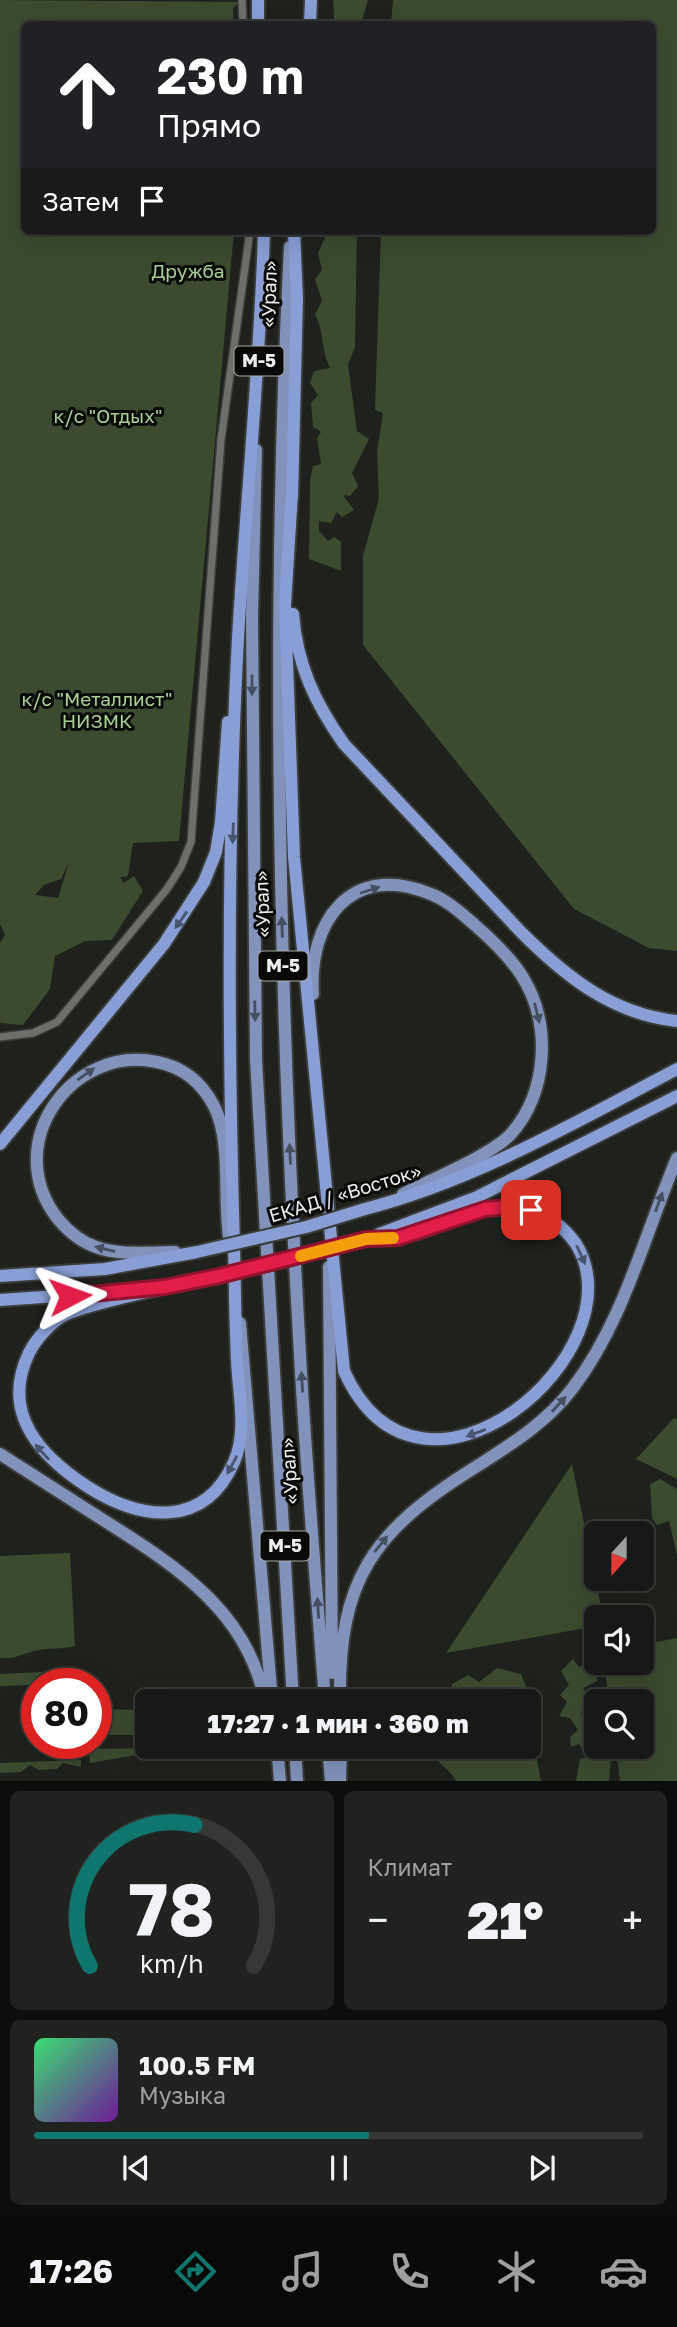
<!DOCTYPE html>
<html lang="ru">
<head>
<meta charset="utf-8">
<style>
  :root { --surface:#161915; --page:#1f221e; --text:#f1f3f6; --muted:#9ea0a0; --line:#353834; --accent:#0f766e }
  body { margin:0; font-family:"Golos Text",sans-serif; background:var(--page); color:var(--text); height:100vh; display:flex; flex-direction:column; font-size:26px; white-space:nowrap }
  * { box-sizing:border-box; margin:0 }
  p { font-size:23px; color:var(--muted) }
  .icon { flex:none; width:38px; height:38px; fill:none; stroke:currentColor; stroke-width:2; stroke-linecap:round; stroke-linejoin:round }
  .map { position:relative; height:1781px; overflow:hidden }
  .side { display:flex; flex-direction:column; gap:10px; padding:10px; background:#0c0e0c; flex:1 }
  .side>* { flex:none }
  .hud { position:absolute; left:21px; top:21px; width:635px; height:214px; border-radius:10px; box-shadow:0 7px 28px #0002,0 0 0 2px var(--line); background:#202124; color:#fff; overflow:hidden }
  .needle { width:46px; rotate:201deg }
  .controls { position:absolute; left:584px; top:1521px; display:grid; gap:14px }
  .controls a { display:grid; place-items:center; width:70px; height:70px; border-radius:10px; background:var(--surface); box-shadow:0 7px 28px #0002,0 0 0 2px var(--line); font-size:35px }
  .speed { position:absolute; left:21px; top:1668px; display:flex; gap:14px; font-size:35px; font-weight:700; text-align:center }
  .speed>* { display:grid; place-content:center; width:91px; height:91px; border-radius:50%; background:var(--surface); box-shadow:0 7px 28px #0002,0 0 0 2px var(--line); line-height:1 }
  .speed .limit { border:10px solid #d22; background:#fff; color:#111 }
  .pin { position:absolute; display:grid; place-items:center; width:60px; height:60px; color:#fff; margin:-30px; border-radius:14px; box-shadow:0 4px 10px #0006 }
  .me { position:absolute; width:77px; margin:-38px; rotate:86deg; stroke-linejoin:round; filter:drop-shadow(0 0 5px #0008) }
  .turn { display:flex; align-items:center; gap:24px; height:147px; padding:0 21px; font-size:32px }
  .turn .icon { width:91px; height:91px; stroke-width:2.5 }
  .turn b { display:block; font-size:49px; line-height:60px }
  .then { display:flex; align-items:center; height:66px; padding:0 21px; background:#0003; gap:14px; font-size:26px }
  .big { font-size:52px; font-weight:800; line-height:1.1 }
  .side .card { flex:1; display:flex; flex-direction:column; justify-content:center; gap:10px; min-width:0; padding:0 24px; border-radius:10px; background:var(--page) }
  .side .dial { align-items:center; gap:0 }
  .dial svg { height:182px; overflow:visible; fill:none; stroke:var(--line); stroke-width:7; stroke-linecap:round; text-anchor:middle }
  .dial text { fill:var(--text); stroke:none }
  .song { display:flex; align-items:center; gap:21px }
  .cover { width:84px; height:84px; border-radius:10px; background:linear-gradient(135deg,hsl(140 70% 55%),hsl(280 70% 35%)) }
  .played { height:7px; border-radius:4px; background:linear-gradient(90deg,var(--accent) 55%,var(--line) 55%) }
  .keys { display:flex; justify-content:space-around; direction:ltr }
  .heat { display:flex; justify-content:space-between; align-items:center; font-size:38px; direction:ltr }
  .side .tiles { flex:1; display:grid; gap:10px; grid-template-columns:1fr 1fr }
  .card:last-child { grid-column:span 2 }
  .trip { position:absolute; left:135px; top:1689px; width:406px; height:70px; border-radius:10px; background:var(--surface); box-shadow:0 7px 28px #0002,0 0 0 2px var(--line); font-weight:800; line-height:70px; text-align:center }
  .tabs { display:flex; height:112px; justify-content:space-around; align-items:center; background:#090a08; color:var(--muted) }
  .tabs .icon { width:49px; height:49px }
  .tabs .current { color:var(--accent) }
  .tabs b { font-size:32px; color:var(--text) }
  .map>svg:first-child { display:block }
</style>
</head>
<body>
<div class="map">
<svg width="677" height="1781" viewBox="0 0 677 1781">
  <rect width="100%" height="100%" fill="#1e211c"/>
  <path fill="#3a4b30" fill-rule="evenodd" d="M 0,0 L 239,2 L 233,9 L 234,24 L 24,24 L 24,231 L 234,231 L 179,841 L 133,843 L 128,876 L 120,877 L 124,883 L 134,876 L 143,891 L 112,940 L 85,941 L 55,956 L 50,989 L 23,1025 L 0,1023 L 0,943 L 5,935 L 0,924 ZM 69,862 L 58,898 L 35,895 L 44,885 L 61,879 Z
    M 333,0 L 368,0 L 361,24 L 331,24 L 334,19 Z
    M 393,0 L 677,0 L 677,951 L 649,948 L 574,909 L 363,645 L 363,556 L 379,498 L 377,452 L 383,413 L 375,410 L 381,231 L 653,231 L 653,24 L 391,24 Z
    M 328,231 L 357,231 L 355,347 L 348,365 L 357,431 L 369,439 L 352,473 L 358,486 L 350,496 L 343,495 L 354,510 L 342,517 L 337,512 L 331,523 L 319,521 L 319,531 L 328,541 L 334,537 L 341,542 L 341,571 L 309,559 L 310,481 L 313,466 L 321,464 L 317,438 L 321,432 L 313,427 L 311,403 L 318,395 L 310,383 L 314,371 L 330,368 C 320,347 325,334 315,314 L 322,301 L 315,279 L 322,270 L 318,253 Z
    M 674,1418 L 677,1419 L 677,1479 L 636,1459 Z
    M 572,1464 L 603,1617 L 597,1617 L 597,1626 L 446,1653 Z
    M 660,1479 L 677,1489 L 677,1555 L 669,1521 L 657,1525 L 652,1518 L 650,1484 Z
    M 70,1553 L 75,1646 C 64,1649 56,1648 46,1649 C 29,1650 18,1660 0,1658 L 0,1556 Z
    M 677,1638 L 677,1781 L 620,1781 L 617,1754 L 624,1747 L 642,1746 L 642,1701 L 609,1701 L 604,1663 L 642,1662 L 642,1645 Z
    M 573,1659 L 579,1667 L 595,1662 L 597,1681 L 583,1688 L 594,1701 L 581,1713 L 587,1738 L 595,1718 L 588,1711 L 597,1708 L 594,1747 L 603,1747 L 611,1757 L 609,1781 L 576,1781 L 580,1759 L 588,1757 L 579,1744 L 571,1747 L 570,1737 L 578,1730 L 570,1718 L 559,1716 L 567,1702 L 560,1695 L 569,1685 L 561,1671 Z
    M 497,1668 L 521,1674 L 528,1692 L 527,1701 L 448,1701 L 452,1684 L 468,1675 L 479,1682 Z
    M 81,1670 L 79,1682 L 37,1684 L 37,1689 L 28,1685 L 0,1686 L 0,1674 Z
    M 96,1709 L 147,1710 L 147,1735 L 96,1735 Z
    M 529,1721 L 531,1722 C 531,1744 538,1760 541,1781 L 456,1781 C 449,1767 434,1764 431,1746 L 528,1746 Z
    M 216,1747 L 214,1761 L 136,1755 L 90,1763 L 89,1749 Z
    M 81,1760 L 81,1767 L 63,1763 L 57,1769 L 39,1770 L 30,1765 L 21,1772 L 0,1773 L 0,1763 Z"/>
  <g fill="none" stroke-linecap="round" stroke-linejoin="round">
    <defs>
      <path id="minor" d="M 242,0 L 243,24
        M 0,1037 L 33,1033 L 57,1022 L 167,889 L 181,867 L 191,842 L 221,440 L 250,231"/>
      <path id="primary" d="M 290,247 C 271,610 278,974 299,1336 C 305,1458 316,1579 325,1701
        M 256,450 L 252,617 L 256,1060 L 293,1701
        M 313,994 C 308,923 350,862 428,893 C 446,899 461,913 476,926 C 493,941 510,957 522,976 C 552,1024 548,1093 510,1135 C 489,1156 432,1179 403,1194
        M 175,1252 C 150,1252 121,1256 96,1247 C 81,1242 68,1231 58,1219 C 0,1146 70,1044 157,1062 C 183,1067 202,1083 214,1106 C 233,1143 222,1202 230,1243
        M 329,1267 L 332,1673
        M 240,1323 L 272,1701
        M 0,1454 C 36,1477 72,1500 108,1523 C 179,1568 248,1613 265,1701
        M 340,1701 C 338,1580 373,1531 474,1468 C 510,1445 546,1423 572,1389 C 624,1321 644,1236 677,1158
        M 277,1746 L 280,1781
        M 295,1746 L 297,1781
        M 328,1746 L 331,1781
        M 340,1781 L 341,1746"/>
      <path id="trunk" d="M 258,0 L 258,24
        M 310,24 L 311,0
        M 292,493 L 285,605 L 294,857 L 344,1371 C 421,1542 642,1350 576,1244 C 565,1228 548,1215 530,1210 C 482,1198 443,1230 397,1238 C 387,1239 376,1238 366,1239
        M 292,498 L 297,298 L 294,231
        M 293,614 C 297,665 315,703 344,744 L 521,932 C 566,977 612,1014 677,1021
        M 0,1144 L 164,944 L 204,882 L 216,852 L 221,822 L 228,722
        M 365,1209 C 476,1180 576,1122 677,1069
        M 379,1234 L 477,1197 L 677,1096
        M 0,1276 L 105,1269 L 197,1252
        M 165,1287 C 138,1295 87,1304 65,1315 C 51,1322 36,1339 29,1353 C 0,1413 40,1456 88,1487 C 140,1520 204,1530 234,1462 C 248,1430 238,1393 237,1359 C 235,1322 235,1284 234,1246 C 228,1044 227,841 238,638 C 246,502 260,367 264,231
        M 0,1300 L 129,1291"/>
    </defs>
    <use href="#minor" stroke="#3a3c39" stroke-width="10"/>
    <use href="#primary" stroke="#3a3c39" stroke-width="16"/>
    <use href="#trunk" stroke="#3a3c39" stroke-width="16"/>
    <use href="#minor" stroke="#6c6f6a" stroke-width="7"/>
    <use href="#primary" stroke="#8292ba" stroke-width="12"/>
    <use href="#trunk" stroke="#899ed5" stroke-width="12"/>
    <defs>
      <path id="trunk-bridge" d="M 197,1252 L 306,1227 L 365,1209
        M 176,1285 L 284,1261 L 366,1239"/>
    </defs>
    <use href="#trunk-bridge" stroke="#3a3c39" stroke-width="16" stroke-linecap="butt"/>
    <use href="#trunk-bridge" stroke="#899ed5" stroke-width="12"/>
  </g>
  <defs><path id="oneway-solid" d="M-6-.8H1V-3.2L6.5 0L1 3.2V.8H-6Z" transform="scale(1.75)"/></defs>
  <g fill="#464e61">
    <use href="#oneway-solid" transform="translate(252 685) rotate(90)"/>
    <use href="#oneway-solid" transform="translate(370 890) rotate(-18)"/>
    <use href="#oneway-solid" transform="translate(282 927) rotate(-92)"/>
    <use href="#oneway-solid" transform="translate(255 1011) rotate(89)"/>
    <use href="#oneway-solid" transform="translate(537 1013) rotate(76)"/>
    <use href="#oneway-solid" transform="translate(86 1074) rotate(-35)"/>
    <use href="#oneway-solid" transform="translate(290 1154) rotate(-93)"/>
    <use href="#oneway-solid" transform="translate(659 1202) rotate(-70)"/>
    <use href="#oneway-solid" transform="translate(105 1249) rotate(-166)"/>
    <use href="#oneway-solid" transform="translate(302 1382) rotate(-94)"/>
    <use href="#oneway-solid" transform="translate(559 1404) rotate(-47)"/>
    <use href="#oneway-solid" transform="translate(381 1544) rotate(-51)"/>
    <use href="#oneway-solid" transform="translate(318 1608) rotate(-94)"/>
  </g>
  <g fill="#49546e">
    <use href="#oneway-solid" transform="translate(233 833) rotate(92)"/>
    <use href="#oneway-solid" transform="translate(181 920) rotate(125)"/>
    <use href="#oneway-solid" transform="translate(581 1255) rotate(65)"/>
    <use href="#oneway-solid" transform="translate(476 1433) rotate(160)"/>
    <use href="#oneway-solid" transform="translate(42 1452) rotate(-132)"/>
    <use href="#oneway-solid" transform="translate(232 1465) rotate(118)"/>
  </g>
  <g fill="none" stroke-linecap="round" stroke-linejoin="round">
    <defs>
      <path id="route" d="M 70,1296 L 165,1287 L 219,1276 L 366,1239 L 398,1238 L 485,1209 L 511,1207 L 531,1210"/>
    </defs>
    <use href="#route" stroke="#92132f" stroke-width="18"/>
    <use href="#route" stroke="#e11d48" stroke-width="12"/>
    <path stroke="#f59e0b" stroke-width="12" d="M 301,1256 L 366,1239 L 393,1238"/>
  </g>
  <g text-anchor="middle" stroke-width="6" stroke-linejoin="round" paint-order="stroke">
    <g fill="#090a08" stroke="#a8aaa7" stroke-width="2">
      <rect x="234.5" y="346.5" width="49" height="29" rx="5"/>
      <rect x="258.5" y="951.5" width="49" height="29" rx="5"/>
      <rect x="260.5" y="1531.5" width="49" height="29" rx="5"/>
    </g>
    <g font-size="18" font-weight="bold" fill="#eceeeb">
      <text x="259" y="367">М-5</text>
      <text x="283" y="972">М-5</text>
      <text x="285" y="1552">М-5</text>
    </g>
    <g font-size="19" fill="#aad094" stroke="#090a08">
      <text x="188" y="278">Дружба</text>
      <text x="108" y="423">к/с "Отдых"</text>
      <text x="97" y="706">к/с "Металлист"<tspan x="97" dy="22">НИЗМК</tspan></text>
    </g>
    <g font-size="19" fill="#eceeeb" stroke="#090a08">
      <text transform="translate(269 294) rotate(-88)" y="7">«Урал»</text>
      <text transform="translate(262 904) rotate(-92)" y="7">«Урал»</text>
      <text transform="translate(345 1193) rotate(-17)" y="7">ЕКАД / «Восток»</text>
      <text transform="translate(289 1471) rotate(-94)" y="7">«Урал»</text>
    </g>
  </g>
</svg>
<div class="controls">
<a><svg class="needle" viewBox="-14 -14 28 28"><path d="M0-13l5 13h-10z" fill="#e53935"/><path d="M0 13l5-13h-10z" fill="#9ea0a0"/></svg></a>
<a><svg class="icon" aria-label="sound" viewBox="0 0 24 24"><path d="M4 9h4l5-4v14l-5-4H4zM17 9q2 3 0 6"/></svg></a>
<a><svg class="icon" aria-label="search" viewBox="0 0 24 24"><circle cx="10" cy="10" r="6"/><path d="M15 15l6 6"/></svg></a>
</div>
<div class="speed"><div class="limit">80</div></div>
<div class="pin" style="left:531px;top:1210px;background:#d93025"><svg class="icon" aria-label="arrive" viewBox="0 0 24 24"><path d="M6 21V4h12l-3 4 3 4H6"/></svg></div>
<svg class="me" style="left:70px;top:1296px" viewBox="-20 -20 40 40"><path d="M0-17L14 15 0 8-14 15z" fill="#e11d48" stroke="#fff" stroke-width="4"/></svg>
<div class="trip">17:27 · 1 мин · 360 m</div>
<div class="hud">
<div class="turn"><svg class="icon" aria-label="ahead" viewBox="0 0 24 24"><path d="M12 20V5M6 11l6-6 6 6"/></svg><div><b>230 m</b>Прямо</div></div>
<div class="then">Затем<svg class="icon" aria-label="arrive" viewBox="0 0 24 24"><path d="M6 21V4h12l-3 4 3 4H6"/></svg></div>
</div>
</div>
<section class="side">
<div class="tiles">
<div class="card dial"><svg viewBox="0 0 100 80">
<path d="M14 69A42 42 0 1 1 86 69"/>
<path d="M14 69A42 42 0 0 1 60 7" stroke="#0f766e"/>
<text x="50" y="56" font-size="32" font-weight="700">78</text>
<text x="50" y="72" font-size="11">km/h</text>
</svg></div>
<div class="card"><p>Климат</p>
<div class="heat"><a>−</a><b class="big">21°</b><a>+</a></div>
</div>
<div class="card">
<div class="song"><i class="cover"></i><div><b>100.5 FM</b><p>Музыка</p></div></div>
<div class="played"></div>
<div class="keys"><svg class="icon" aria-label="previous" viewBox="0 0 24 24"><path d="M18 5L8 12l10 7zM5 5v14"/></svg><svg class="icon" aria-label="pause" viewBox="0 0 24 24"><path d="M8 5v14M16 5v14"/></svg><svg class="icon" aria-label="next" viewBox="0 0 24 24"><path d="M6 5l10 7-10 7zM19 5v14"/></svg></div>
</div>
</div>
</section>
<nav class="tabs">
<b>17:26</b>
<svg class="icon current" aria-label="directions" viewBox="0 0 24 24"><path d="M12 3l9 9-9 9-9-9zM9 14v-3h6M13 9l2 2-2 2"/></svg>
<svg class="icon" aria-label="music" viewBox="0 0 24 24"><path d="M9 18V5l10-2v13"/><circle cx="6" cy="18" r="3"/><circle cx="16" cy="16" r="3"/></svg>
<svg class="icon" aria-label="phone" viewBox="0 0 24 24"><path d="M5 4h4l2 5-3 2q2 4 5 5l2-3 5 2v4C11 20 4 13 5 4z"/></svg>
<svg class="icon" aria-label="climate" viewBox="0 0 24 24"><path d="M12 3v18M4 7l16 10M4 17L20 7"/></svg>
<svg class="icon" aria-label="car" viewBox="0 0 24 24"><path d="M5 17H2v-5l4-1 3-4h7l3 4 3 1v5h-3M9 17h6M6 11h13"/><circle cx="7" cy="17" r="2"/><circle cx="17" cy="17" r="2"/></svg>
</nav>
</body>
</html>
